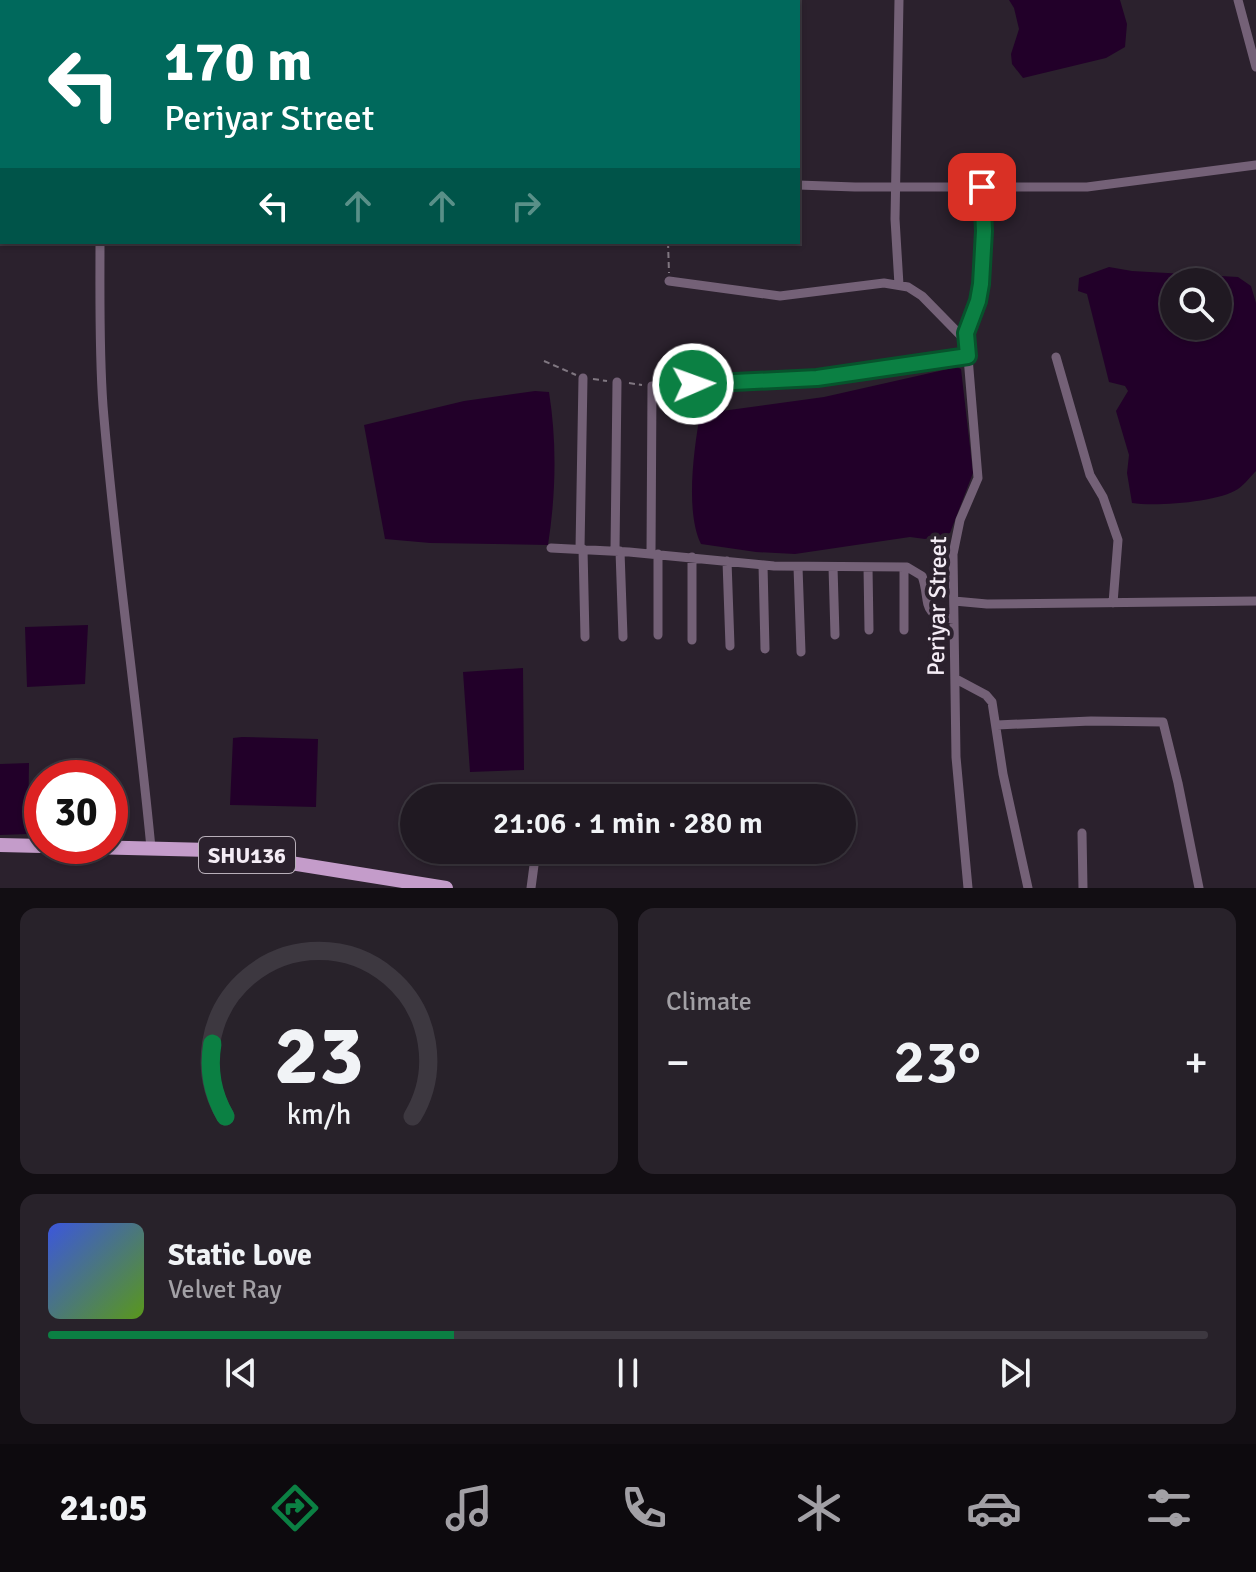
<!DOCTYPE html>
<html lang="en">
<head>
<meta charset="utf-8">
<style>
  :root { --surface:#201922; --page:#28222a; --text:#f1f3f6; --muted:#a2a0a5; --line:#3d3840; --accent:#0b8043 }
  body { margin:0; font-family:Signika,sans-serif; background:var(--page); color:var(--text); height:100vh; display:flex; flex-direction:column; font-size:30px; white-space:nowrap }
  * { box-sizing:border-box; margin:0 }
  p { font-size:26px; color:var(--muted) }
  .icon { flex:none; width:44px; height:44px; fill:none; stroke:currentColor; stroke-width:2; stroke-linecap:round; stroke-linejoin:round }
  .map { position:relative; height:888px; overflow:hidden }
  .panel { display:flex; flex-direction:column; gap:20px; padding:20px; background:#120e13; flex:1 }
  .panel>* { flex:none }
  .hud { position:absolute; left:0px; top:0px; width:800px; height:244px; box-shadow:0 2px 6px #0004,0 0 0 2px var(--line); background:#00695c; color:#fff; overflow:hidden }
  .tools { position:absolute; left:1160px; top:268px; display:grid; gap:16px }
  .tools a { display:grid; place-items:center; width:72px; height:72px; border-radius:50%; background:var(--surface); box-shadow:0 2px 6px #0004,0 0 0 2px var(--line); font-size:40px }
  .speed { position:absolute; left:24px; top:760px; display:flex; gap:16px; font-size:40px; font-weight:700; text-align:center }
  .speed>* { display:grid; place-content:center; width:104px; height:104px; border-radius:50%; background:var(--surface); box-shadow:0 2px 6px #0004,0 0 0 2px var(--line); line-height:1 }
  .speed .limit { border:12px solid #d22; background:#fff; color:#111 }
  .pin { position:absolute; display:grid; place-items:center; width:68px; height:68px; color:#fff; margin:-34px; border-radius:16px; box-shadow:0 4px 12px #0006 }
  .me { position:absolute; width:88px; margin:-44px; rotate:88deg; stroke-linejoin:round; filter:drop-shadow(0 0 6px #0008) }
  .turn { display:flex; align-items:center; gap:28px; height:168px; padding:0 32px; font-size:36px }
  .turn .icon { width:104px; height:104px; stroke-width:2.5 }
  .turn b { display:block; font-size:56px; line-height:68px }
  .lanes { display:flex; align-items:center; height:76px; padding:0 32px; background:#0003; justify-content:center; gap:40px; direction:ltr }
  .lanes .off { opacity:.35 }
  .big { font-size:60px; font-weight:600; line-height:1.1 }
  .panel .card { flex:1; display:flex; flex-direction:column; justify-content:center; gap:12px; min-width:0; padding:0 28px; border-radius:16px; background:var(--page) }
  .panel .dial { align-items:center; gap:0 }
  .dial svg { height:208px; overflow:visible; fill:none; stroke:var(--line); stroke-width:7; stroke-linecap:round; text-anchor:middle }
  .dial text { fill:var(--text); stroke:none }
  .song { display:flex; align-items:center; gap:24px }
  .cover { width:96px; height:96px; border-radius:12px; background:linear-gradient(135deg,hsl(230 70% 55%),hsl(90 70% 35%)) }
  .played { height:8px; border-radius:4px; background:linear-gradient(90deg,var(--accent) 35%,var(--line) 35%) }
  .keys { display:flex; justify-content:space-around; direction:ltr }
  .heat { display:flex; justify-content:space-between; align-items:center; font-size:44px; direction:ltr }
  .panel .tiles { flex:1; display:grid; gap:20px; grid-template-columns:1fr 1fr }
  .card:last-child { grid-column:span 2 }
  .trip { position:absolute; left:400px; top:784px; width:456px; height:80px; border-radius:40px; background:var(--surface); box-shadow:0 2px 6px #0004,0 0 0 2px var(--line); font-weight:600; line-height:80px; text-align:center }
  .dock { display:flex; height:128px; justify-content:space-around; align-items:center; background:#0d0a0e; color:var(--muted) }
  .dock .icon { width:56px; height:56px }
  .dock .active { color:var(--accent) }
  .dock b { font-size:36px; color:var(--text) }
  .map>svg:first-child { display:block }
</style>
</head>
<body>
<div class="map">
<svg width="1256" height="888" viewBox="0 0 1256 888">
  <rect width="100%" height="100%" fill="#2b212d"/>
  <path fill="#220029" fill-rule="evenodd" d="M 1009,0 L 1120,0 L 1127,24 L 1125,47 L 1106,58 L 1023,78 L 1012,64 L 1011,54 L 1019,29 L 1014,8 Z
    M 1109,267 L 1132,271 L 1238,277 L 1251,286 L 1256,303 L 1256,471 C 1251,476 1245,484 1238,489 C 1219,502 1155,507 1132,503 L 1127,473 L 1129,455 L 1116,411 L 1128,391 L 1125,386 L 1109,382 L 1087,294 L 1078,291 L 1079,278 ZM 1174,282 L 1218,282 L 1218,326 L 1174,326 Z
    M 957,367 L 961,369 L 973,473 L 950,533 L 925,539 L 910,537 L 795,554 L 756,552 L 701,544 C 685,512 694,449 700,414 L 824,397 Z
    M 535,391 L 549,392 C 557,442 556,494 548,545 L 430,543 L 385,539 L 364,425 L 464,401 Z
    M 88,625 L 85,684 L 27,687 L 25,627 Z
    M 523,668 L 524,770 L 470,772 L 463,672 Z
    M 242,737 L 318,739 L 316,807 L 230,805 L 233,738 Z
    M 29,763 L 28,834 L 0,835 L 0,764 Z"/>
  <g fill="none" stroke-linecap="round" stroke-linejoin="round">
    <path stroke="#807781" stroke-width="2" stroke-dasharray="6 4" stroke-linecap="butt" d="M 668,242 L 669,273
      M 544,361 L 576,375
      M 593,379 L 607,381
      M 629,383 L 642,385"/>
    <path stroke="#746177" stroke-width="9" d="M 1238,0 L 1256,67
      M 352,2 L 357,0
      M 0,105 L 2,104
      M 798,185 L 855,187 L 1087,187 L 1256,165
      M 100,242 C 100,297 99,351 103,406 C 115,554 137,700 151,848
      M 669,281 L 780,296 L 884,283 L 908,287 L 922,296 L 968,343
      M 899,285 L 895,219 L 899,0
      M 1056,357 L 1090,475 L 1103,497 L 1118,540 L 1113,603
      M 551,548 L 629,552 L 774,566 L 907,567 L 922,576 C 931,599 919,617 954,619
      M 580,549 L 583,378
      M 583,549 L 585,637
      M 615,551 L 617,382
      M 620,551 L 623,637
      M 651,554 L 652,386 L 817,378 L 968,356
      M 658,554 L 658,635
      M 727,561 L 730,646
      M 763,565 L 765,649
      M 798,567 L 801,652
      M 833,567 L 835,635
      M 868,567 L 869,630
      M 954,601 L 987,604 L 1256,601
      M 904,630 L 904,567
      M 692,640 L 692,557
      M 956,679 L 986,695 L 992,702 L 1003,774 L 1028,888
      M 997,725 L 1091,721 L 1163,722 L 1178,783 L 1199,888
      M 1082,833 L 1083,888
      M 531,888 L 536,850
      M 968,888 L 956,757 L 953,554 L 960,520 L 978,478 L 966,333 L 978,301 L 981,284 L 982,187"/>
    <path stroke="#c49cca" stroke-width="14" d="M 0,845 L 42,846
      M 46,846 L 210,850 L 446,888"/>
  </g>
  <g fill="none" stroke-linecap="round" stroke-linejoin="round">
    <defs>
      <path id="route" d="M 693,384 L 817,378 L 968,356 L 966,333 L 978,301 L 981,284 L 984,231 L 982,187"/>
    </defs>
    <use href="#route" stroke="#07532c" stroke-width="20"/>
    <use href="#route" stroke="#0b8043" stroke-width="14"/>
  </g>
  <g text-anchor="middle" stroke-width="8" stroke-linejoin="round" paint-order="stroke">
    <rect fill="#2b212d" stroke="#b8afb9" stroke-width="2" x="199" y="837" width="96" height="36" rx="6"/>
    <g font-size="22" font-weight="bold" fill="#f4ecf5">
      <text x="247" y="863">SHU136</text>
    </g>
    <g font-size="24" fill="#f4ecf5" stroke="#2b212d">
      <text transform="translate(937 606) rotate(-89)" y="8">Periyar Street</text>
    </g>
  </g>
</svg>
<div class="tools">
<a><svg class="icon" aria-label="search" viewBox="0 0 24 24"><circle cx="10" cy="10" r="6"/><path d="M15 15l6 6"/></svg></a>
</div>
<div class="speed"><div class="limit">30</div></div>
<div class="pin" style="left:982px;top:187px;background:#d93025"><svg class="icon" aria-label="arrive" viewBox="0 0 24 24"><path d="M6 21V4h12l-3 4 3 4H6"/></svg></div>
<svg class="me" style="left:693px;top:384px" viewBox="-20 -20 40 40"><circle r="17" fill="#0b8043" stroke="#fff" stroke-width="3"/><path d="M0-11L8 9 0 5-8 9z" fill="#fff"/></svg>
<div class="trip">21:06 · 1 min · 280 m</div>
<div class="hud">
<div class="turn"><svg class="icon" aria-label="left" viewBox="0 0 24 24"><path d="M17 20v-9H6M10 6l-5 5 5 5"/></svg><div><b>170 m</b>Periyar Street</div></div>
<div class="lanes"><svg class="icon" aria-label="left" viewBox="0 0 24 24"><path d="M17 20v-9H6M10 6l-5 5 5 5"/></svg><svg class="icon off" aria-label="ahead" viewBox="0 0 24 24"><path d="M12 20V5M6 11l6-6 6 6"/></svg><svg class="icon off" aria-label="ahead" viewBox="0 0 24 24"><path d="M12 20V5M6 11l6-6 6 6"/></svg><svg class="icon off" aria-label="right" viewBox="0 0 24 24"><path d="M7 20v-9h11M14 6l5 5-5 5"/></svg></div>
</div>
</div>
<section class="panel">
<div class="tiles">
<div class="card dial"><svg viewBox="0 0 100 80">
<path d="M14 69A42 42 0 1 1 86 69"/>
<path d="M14 69A42 42 0 0 1 9 41" stroke="#0b8043"/>
<text x="50" y="56" font-size="32" font-weight="700">23</text>
<text x="50" y="72" font-size="11">km/h</text>
</svg></div>
<div class="card"><p>Climate</p>
<div class="heat"><a>−</a><b class="big">23°</b><a>+</a></div>
</div>
<div class="card">
<div class="song"><i class="cover"></i><div><b>Static Love</b><p>Velvet Ray</p></div></div>
<div class="played"></div>
<div class="keys"><svg class="icon" aria-label="previous" viewBox="0 0 24 24"><path d="M18 5L8 12l10 7zM5 5v14"/></svg><svg class="icon" aria-label="pause" viewBox="0 0 24 24"><path d="M8 5v14M16 5v14"/></svg><svg class="icon" aria-label="next" viewBox="0 0 24 24"><path d="M6 5l10 7-10 7zM19 5v14"/></svg></div>
</div>
</div>
</section>
<nav class="dock">
<b>21:05</b>
<svg class="icon active" aria-label="directions" viewBox="0 0 24 24"><path d="M12 3l9 9-9 9-9-9zM9 14v-3h6M13 9l2 2-2 2"/></svg>
<svg class="icon" aria-label="music" viewBox="0 0 24 24"><path d="M9 18V5l10-2v13"/><circle cx="6" cy="18" r="3"/><circle cx="16" cy="16" r="3"/></svg>
<svg class="icon" aria-label="phone" viewBox="0 0 24 24"><path d="M5 4h4l2 5-3 2q2 4 5 5l2-3 5 2v4C11 20 4 13 5 4z"/></svg>
<svg class="icon" aria-label="climate" viewBox="0 0 24 24"><path d="M12 3v18M4 7l16 10M4 17L20 7"/></svg>
<svg class="icon" aria-label="car" viewBox="0 0 24 24"><path d="M5 17H2v-5l4-1 3-4h7l3 4 3 1v5h-3M9 17h6M6 11h13"/><circle cx="7" cy="17" r="2"/><circle cx="17" cy="17" r="2"/></svg>
<svg class="icon" aria-label="filters" viewBox="0 0 24 24"><path d="M4 7h16M4 17h16"/><circle cx="9" cy="7" r="2"/><circle cx="15" cy="17" r="2"/></svg>
</nav>
</body>
</html>
